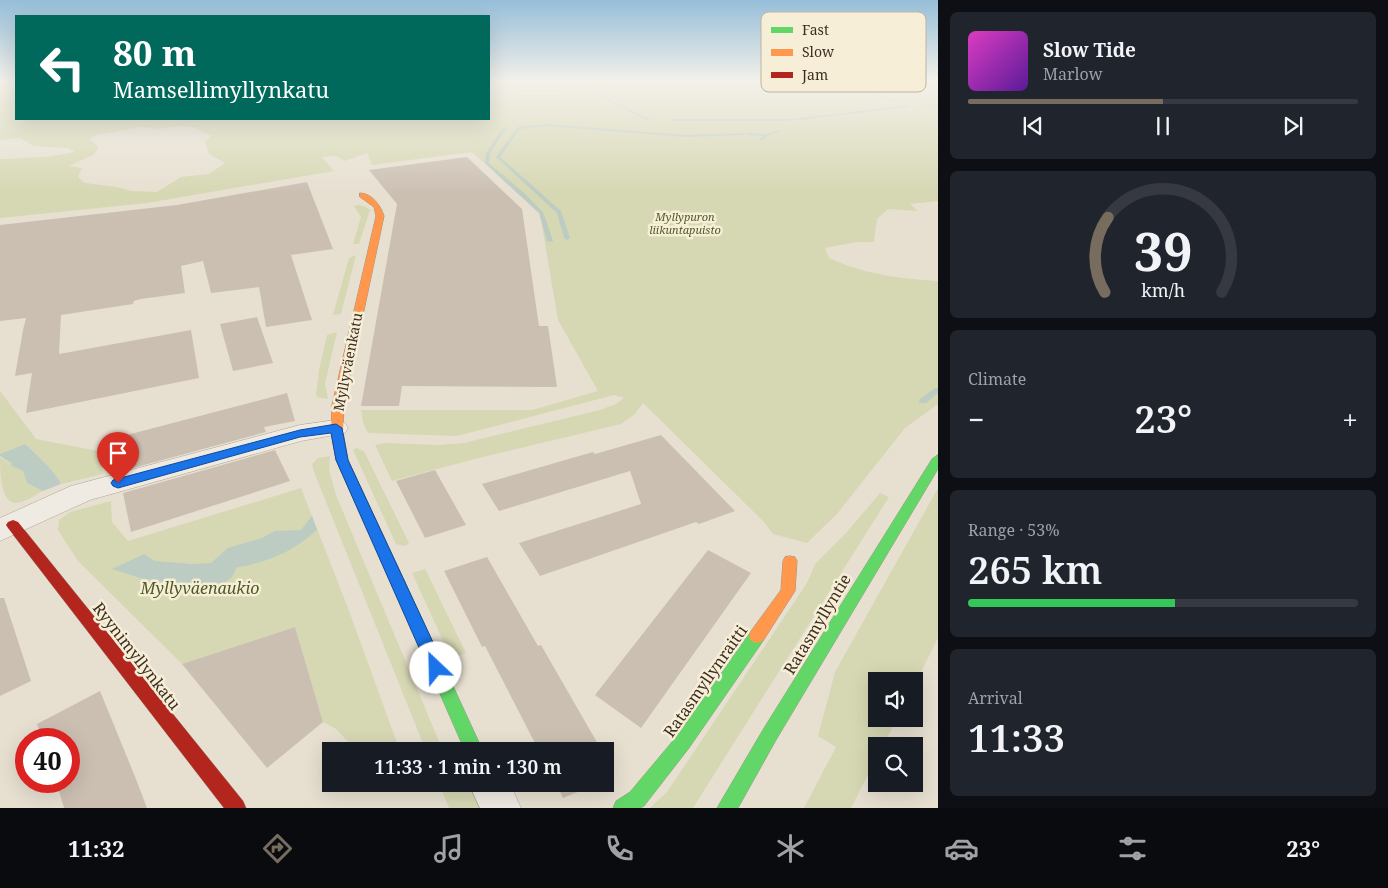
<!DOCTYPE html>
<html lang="en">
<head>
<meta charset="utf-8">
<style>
  :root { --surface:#171b24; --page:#20242c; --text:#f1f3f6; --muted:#9ea1a6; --line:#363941; --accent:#786c5e }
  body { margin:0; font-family:"Noto Serif",serif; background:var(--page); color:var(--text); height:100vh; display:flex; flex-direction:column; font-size:19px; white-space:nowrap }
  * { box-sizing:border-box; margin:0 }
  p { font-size:16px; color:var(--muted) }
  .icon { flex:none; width:28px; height:28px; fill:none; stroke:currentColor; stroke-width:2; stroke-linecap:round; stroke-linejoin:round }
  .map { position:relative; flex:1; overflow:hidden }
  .panel { display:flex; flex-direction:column; gap:12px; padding:12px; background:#0d0f14; width:450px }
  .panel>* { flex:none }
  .guide { position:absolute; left:15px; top:15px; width:475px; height:105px; border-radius:0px; box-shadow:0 5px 20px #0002; background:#00695c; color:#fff; overflow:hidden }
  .fabs { position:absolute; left:868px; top:672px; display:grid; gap:10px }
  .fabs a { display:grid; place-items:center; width:55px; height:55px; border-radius:0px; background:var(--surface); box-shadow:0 5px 20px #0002; font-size:25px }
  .speed { position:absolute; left:15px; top:728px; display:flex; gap:10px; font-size:25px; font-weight:700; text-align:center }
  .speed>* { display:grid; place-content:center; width:65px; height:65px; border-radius:50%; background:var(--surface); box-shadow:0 5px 20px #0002; line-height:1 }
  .speed .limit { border:8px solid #d22; background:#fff; color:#111 }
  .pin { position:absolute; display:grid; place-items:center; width:42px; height:42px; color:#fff; margin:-51px -21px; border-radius:50% 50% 50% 0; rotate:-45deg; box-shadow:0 0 5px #0007 }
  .pin .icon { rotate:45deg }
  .me { position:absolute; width:55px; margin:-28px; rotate:336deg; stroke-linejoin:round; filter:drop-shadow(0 0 4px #0008) }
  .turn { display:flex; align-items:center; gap:18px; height:105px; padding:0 15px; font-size:22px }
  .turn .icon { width:65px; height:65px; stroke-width:2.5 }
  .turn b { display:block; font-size:35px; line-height:42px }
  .big { font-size:38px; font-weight:600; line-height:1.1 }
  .panel .widget { flex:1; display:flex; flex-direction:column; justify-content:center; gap:8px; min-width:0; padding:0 18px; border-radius:8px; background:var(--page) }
  .panel .dial { align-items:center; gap:0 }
  .dial svg { height:130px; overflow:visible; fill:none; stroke:var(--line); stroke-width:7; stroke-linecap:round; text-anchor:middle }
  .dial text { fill:var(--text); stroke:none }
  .song { display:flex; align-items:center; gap:15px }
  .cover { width:60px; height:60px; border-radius:8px; background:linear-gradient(135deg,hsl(310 70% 55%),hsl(270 70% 35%)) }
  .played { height:5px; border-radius:2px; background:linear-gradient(90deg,var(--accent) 50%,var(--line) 50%) }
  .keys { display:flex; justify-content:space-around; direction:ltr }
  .heat { display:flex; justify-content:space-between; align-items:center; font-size:28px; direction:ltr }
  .charge { height:8px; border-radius:4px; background:linear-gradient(90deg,#34c759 53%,var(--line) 0) }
  .trip { position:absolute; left:322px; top:742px; width:292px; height:50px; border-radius:0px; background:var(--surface); box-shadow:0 5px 20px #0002; font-weight:600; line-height:50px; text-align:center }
  .tab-bar { display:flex; height:80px; justify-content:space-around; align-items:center; background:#090b0e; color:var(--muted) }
  .tab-bar .icon { width:35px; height:35px }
  .tab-bar .on { color:var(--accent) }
  .tab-bar b { font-size:22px; color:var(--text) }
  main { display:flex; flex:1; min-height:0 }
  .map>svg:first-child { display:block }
</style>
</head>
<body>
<main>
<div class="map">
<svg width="938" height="808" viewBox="0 0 938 808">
  <rect width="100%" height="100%" fill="#e7e0d1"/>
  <path fill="#d6d7b3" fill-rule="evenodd" d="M 0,81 L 16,81 L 16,119 L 489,119 L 489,81 L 938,81 L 938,201 L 910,204 L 918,211 L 888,209 L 877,219 L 874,242 L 857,242 L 825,248 L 829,258 C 863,274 901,279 938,281 L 938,404 L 905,428 L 837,514 L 807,543 L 773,534 L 764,522 L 643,403 L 635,414 L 621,424 L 475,459 L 392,481 L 375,445 L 385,443 L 439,445 L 464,443 L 600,410 L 616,404 L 624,398 L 614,395 L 457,436 L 368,433 L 363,423 L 361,410 L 532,410 L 598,391 L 558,320 L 540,214 L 472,152 L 372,165 L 367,153 L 345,161 L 336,156 L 322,157 L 334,171 L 147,203 L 0,218 L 0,159 L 46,157 L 75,152 L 68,148 L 34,146 L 20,138 L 0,140 ZM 179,126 L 193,127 L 211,136 L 205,142 L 209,154 L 225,163 L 209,174 L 181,177 L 157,192 L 131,191 L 117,187 L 85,183 L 78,177 L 82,168 L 69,166 L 93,155 L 99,148 L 90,139 L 96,135 L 141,127 L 159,129 Z
    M 358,205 L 366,207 L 370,210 L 359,244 L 353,244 L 361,217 L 354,206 Z
    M 356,255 L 341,314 L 333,315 L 349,258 Z
    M 337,332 L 325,384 L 328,399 L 317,397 L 316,394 L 319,370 L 327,335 Z
    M 0,391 L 36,439 L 98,451 L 103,474 L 61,484 C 57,473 34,452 25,444 L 0,454 Z
    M 356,448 L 364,451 L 409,543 L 405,546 L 396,544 L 353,450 Z
    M 330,456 L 329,470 L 336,495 L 443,751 L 426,751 L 314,472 L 312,464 L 318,458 Z
    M 0,457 L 23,471 L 27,483 L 43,491 C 35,495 26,502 17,503 C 0,505 0,469 0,457 Z
    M 301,488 L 348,608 L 400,751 L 357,751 L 336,729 L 323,722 L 295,627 L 182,664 L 78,561 L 58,530 L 59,520 L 70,512 L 111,501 L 112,522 L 128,541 Z
    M 938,488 L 938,638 L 914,686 L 914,681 L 876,681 L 876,719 L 897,719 L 883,746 L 876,746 L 876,759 L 851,808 L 804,808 L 836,747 L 818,736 L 835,672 Z
    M 880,493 L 889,497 L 693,808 L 650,808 L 667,792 L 807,583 L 815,564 L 846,533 Z
    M 425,569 L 466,653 L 451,658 L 412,573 Z
    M 439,784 L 473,784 L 480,808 L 449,808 Z"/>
  <path fill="#bcccc2" d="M 25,444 C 34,452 57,473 61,484 L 43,491 L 27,483 L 23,471 L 12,466 L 11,463 L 0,456 L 0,454 Z
    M 312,516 L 317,530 C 298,547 278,558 253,564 C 248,566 243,566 237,567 L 232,577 L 226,582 L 198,587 L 140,578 L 112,569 L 144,554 L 155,561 L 191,564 L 211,563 L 228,548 L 262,538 L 275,531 L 301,530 Z"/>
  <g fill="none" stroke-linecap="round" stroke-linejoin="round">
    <path fill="#bcccc2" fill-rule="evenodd" d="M 571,81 L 575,81 L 651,120 L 648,121 L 588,90 L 489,93 L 489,91 L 584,88 Z
      M 836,81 L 841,81 L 910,107 L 790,121 L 672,121 L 670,120 L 672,119 L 790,119 L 903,106 Z
      M 925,104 L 938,105 L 938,107 L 924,106 Z
      M 546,124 L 686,135 L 744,133 L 746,134 L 744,135 L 686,137 L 546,126 L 520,129 L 500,157 L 561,211 L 570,238 L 567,240 L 564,238 L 557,213 L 496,157 L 518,127 Z
      M 503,128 L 506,129 L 490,153 L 489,163 L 525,194 L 543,212 L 553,241 L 552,242 L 547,241 L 539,213 L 485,163 L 486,153 Z
      M 778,130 L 780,131 L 779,132 L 767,136 L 761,141 L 759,140 L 763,136 L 749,135 L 747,134 L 749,133 L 766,134 Z
      M 935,388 L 938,388 L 938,393 L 926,403 L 920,403 L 919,401 L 920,399 Z"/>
  </g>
  <path fill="#cbbfb2" d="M 467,157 L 522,209 L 539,326 L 548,326 L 557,387 L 402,386 L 399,406 L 361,406 L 397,204 L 369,170 Z
    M 307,182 L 333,249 L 291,255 L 312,320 L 266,327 L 259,287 L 211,293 L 203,261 L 181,266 L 185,293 L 141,299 L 134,301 L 133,304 L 61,315 L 59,354 L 191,330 L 199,378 L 26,413 L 32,373 L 15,376 L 23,330 L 26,318 L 0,321 L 0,225 L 177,205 Z
    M 257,317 L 273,363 L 233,371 L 220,324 Z
    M 287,393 L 295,421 L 264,427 L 266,432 L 118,472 L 118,469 L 109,471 L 104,441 Z
    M 661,435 L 735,511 L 699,524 L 696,522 L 540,576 L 519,543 L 641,504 L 630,471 L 499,511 L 482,484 L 593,452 L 595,454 Z
    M 275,450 L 290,481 L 131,532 L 123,493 Z
    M 435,470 L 466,525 L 425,538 L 396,481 Z
    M 708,550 L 751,573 L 641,728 L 595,695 Z
    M 487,557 L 538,646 L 541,645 L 602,751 L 539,751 L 485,646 L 482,647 L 444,571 Z
    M 0,598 L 4,598 L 31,681 L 0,696 Z
    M 295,627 L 323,722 L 267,768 L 182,664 Z
    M 100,691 L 136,779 L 147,808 L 64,808 L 56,781 L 69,781 L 69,739 L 42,739 L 37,724 Z
    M 556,784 L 597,784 L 563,798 Z"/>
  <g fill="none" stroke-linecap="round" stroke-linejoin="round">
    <defs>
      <path id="street" d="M 336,420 L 345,423 L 348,428 L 345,433 L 301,441 L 90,500 L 0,541 L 0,518 L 71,486 L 300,425 Z
        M 469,784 L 510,784 L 521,808 L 480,808 Z"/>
      <path id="fast" d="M 938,455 L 938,469 L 776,740 L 738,808 L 717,808 L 764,728 L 932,459 Z
        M 398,576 L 403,578 L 405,582 L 483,751 L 465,751 L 391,582 L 393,578 Z
        M 757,629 L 763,631 L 765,636 L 763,641 L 689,748 L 644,806 L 640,808 L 613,808 L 616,801 L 630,792 L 677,736 L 751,631 Z"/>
      <path id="slow" d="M 360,193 C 372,193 381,206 384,216 L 344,405 L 343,432 L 348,460 L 405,582 L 403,586 L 398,588 L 393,586 L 391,582 L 336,460 L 331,432 L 332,405 L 376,216 L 374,207 L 360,197 Z
        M 790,556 L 795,557 L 797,561 L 795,591 L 763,641 L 757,643 L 751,641 L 749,636 L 751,631 L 781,590 L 783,561 L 785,557 Z"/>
      <path id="jam" d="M 13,520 L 18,522 L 243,801 L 246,808 L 224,808 L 8,528 L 6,525 L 8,522 Z"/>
    </defs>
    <use href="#street" stroke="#ada599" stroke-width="1"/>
    <use href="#fast" stroke="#9c958a" stroke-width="1"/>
    <use href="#slow" stroke="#9c958a" stroke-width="1"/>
    <use href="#jam" stroke="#9c958a" stroke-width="1"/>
    <use href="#street" fill="#efebe3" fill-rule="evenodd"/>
    <use href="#fast" fill="#63d668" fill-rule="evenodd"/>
    <use href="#slow" fill="#ff974d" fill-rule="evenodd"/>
    <use href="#jam" fill="#b3261e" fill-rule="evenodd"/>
  </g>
  <linearGradient id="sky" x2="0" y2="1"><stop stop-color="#96bed9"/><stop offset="0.42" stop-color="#f4f1ea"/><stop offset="1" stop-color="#f4f1ea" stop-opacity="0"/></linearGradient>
  <rect width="938" height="194" fill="url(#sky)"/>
  <path fill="#1a73e8" stroke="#114b97" d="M 336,424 L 342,428 L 348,460 L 445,668 L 442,673 L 436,676 L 431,673 L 428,668 L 336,460 L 331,433 L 300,437 L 118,488 L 113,486 L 111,483 L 113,480 L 300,430 Z"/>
  <g text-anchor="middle" stroke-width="5" stroke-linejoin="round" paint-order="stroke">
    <g font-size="11" font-style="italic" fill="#4d5a26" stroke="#f7eed8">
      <text x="685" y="221">Myllypuron<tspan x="685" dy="13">liikuntapuisto</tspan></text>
    </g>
    <g font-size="14" fill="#3d2e20" stroke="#f7eed8">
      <text transform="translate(348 362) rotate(-79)" y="5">Myllyväenkatu</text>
    </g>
    <g font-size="16" font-style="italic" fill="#4d5a26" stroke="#f7eed8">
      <text x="200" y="594">Myllyväenaukio</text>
    </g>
    <g font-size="16" fill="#3d2e20" stroke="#f7eed8">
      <text transform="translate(817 624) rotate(-59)" y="6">Ratasmyllyntie</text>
      <text transform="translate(137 656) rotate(52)" y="6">Ryynimyllynkatu</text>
      <text transform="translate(705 681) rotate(-55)" y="6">Ratasmyllynraitti</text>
    </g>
  </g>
  <rect x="761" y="12" width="165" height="80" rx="8" fill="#f7eed8" stroke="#bfb4a1" stroke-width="1"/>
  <rect x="771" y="27" width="22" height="6" fill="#63d668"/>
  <rect x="771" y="49" width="22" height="7" fill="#ff974d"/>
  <rect x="771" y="72" width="22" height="6" fill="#b3261e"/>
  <g font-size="14" fill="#3d2e20">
    <text x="802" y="35">Fast</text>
    <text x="802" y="57">Slow</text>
    <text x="802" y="80">Jam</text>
  </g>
</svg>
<div class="fabs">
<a><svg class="icon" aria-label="sound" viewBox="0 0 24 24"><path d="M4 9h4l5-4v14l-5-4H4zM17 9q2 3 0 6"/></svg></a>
<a><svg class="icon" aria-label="search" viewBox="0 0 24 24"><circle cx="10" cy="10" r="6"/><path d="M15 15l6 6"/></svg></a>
</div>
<div class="speed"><div class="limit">40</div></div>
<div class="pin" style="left:118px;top:483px;background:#d93025"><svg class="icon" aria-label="arrive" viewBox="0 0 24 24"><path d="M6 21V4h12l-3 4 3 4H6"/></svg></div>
<svg class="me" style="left:436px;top:668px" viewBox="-20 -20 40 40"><circle r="19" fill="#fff"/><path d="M0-13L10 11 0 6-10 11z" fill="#1a73e8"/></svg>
<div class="trip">11:33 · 1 min · 130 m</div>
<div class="guide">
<div class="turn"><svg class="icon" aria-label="left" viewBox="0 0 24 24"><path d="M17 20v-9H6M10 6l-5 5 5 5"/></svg><div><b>80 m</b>Mamsellimyllynkatu</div></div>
</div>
</div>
<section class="panel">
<div class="widget">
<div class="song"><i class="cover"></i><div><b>Slow Tide</b><p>Marlow</p></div></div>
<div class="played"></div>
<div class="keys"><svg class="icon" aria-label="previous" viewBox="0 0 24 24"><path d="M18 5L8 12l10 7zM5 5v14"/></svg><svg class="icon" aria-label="pause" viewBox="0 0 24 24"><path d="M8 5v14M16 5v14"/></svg><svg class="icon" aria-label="next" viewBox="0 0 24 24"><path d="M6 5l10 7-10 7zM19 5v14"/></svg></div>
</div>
<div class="widget dial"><svg viewBox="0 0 100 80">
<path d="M14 69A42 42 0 1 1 86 69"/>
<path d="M14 69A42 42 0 0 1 16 23" stroke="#786c5e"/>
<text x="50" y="56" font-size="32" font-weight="700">39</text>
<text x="50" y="72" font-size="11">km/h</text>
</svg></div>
<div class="widget"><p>Climate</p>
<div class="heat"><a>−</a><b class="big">23°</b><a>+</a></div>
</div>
<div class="widget"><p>Range · 53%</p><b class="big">265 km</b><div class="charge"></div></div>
<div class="widget"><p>Arrival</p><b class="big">11:33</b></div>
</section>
</main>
<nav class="tab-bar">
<b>11:32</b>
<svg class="icon on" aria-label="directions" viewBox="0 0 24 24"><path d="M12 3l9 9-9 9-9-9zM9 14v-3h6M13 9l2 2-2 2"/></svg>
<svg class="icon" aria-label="music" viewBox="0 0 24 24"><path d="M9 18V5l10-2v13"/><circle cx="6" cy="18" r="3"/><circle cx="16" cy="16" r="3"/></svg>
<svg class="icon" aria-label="phone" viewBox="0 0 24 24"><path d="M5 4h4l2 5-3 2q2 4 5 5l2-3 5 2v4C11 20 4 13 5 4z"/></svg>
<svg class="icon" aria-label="climate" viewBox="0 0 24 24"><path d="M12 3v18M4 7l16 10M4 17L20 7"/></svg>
<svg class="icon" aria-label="car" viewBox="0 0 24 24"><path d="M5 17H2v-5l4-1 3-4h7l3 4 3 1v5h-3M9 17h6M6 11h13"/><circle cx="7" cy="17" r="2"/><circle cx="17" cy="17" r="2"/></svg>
<svg class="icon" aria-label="filters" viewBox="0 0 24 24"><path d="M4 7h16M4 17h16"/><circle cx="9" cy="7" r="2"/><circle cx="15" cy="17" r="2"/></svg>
<b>23°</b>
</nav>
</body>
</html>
